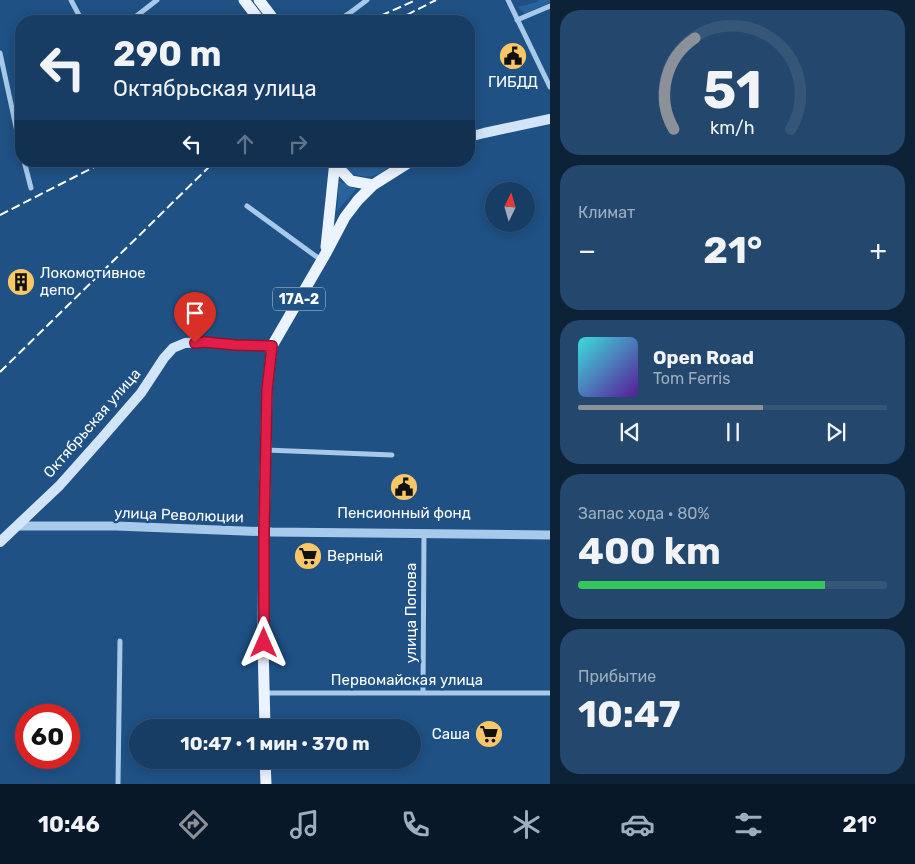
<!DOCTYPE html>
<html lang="ru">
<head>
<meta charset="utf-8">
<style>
  :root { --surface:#173d64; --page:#24486d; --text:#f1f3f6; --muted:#9eaebf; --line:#365678; --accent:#8c9099 }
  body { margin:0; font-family:Rubik,sans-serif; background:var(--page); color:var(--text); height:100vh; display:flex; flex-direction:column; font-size:19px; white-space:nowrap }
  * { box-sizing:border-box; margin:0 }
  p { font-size:16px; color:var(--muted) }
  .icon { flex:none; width:28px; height:28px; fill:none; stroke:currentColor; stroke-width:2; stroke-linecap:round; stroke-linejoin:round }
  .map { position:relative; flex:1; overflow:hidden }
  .panel { display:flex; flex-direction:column; gap:10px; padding:10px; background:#0d2237; width:365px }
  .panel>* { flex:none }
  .hud { position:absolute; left:15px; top:15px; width:460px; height:152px; border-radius:20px; box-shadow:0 2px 12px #0003,0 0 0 1px var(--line); background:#173d64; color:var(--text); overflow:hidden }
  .needle { width:32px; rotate:5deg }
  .tools { position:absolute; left:485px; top:182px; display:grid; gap:10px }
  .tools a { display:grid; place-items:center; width:50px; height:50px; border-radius:50%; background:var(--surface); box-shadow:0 2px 12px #0003,0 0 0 1px var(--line); font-size:25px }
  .speed { position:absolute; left:15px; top:704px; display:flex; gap:10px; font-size:25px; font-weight:700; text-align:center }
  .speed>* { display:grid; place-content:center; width:65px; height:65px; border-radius:50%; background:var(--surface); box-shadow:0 2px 12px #0003,0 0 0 1px var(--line); line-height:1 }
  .speed .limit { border:8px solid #d22; background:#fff; color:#111 }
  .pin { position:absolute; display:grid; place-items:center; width:42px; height:42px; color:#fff; margin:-51px -21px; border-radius:50% 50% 50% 0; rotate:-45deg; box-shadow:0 0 5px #0007 }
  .pin .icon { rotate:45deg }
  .me { position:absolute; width:55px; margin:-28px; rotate:0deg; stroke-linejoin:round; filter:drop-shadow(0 0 4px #0008) }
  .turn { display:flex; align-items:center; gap:18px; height:105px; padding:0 15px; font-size:22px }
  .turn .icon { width:65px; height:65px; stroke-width:2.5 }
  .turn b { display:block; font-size:35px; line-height:42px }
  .lanes { display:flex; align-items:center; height:48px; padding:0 15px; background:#0003; justify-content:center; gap:25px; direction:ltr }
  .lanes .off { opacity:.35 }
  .big { font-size:38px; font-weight:700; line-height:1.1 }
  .panel .tile { flex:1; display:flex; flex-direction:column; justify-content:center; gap:8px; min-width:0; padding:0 18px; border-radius:20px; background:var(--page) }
  .panel .dial { align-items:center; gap:0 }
  .dial svg { height:130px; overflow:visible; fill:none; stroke:var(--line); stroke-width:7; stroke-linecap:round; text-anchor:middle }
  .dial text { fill:var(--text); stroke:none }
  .song { display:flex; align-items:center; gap:15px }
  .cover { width:60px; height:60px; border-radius:8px; background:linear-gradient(135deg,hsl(180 70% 55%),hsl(270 70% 35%)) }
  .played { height:5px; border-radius:2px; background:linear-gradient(90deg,var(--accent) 60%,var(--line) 60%) }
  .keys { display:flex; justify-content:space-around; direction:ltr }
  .heat { display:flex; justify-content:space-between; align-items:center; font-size:28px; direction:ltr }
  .charge { height:8px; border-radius:4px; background:linear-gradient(90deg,#34c759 80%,var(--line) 0) }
  .trip { position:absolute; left:129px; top:719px; width:292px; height:50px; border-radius:25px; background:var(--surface); box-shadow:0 2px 12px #0003,0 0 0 1px var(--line); font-weight:700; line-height:50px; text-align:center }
  .dock { display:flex; height:80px; justify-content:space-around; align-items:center; background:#091828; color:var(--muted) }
  .dock .icon { width:35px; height:35px }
  .dock .current { color:var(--accent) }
  .dock b { font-size:22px; color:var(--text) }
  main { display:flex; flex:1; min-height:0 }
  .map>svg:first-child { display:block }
</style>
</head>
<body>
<main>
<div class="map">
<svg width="550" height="784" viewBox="0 0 550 784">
  <rect width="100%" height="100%" fill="#1f5185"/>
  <path fill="#28639e" d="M 539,0 L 550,0 L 550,2 L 525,14 L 518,7 L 537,2 Z
    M 344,161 L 396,161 C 382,171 375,181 357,175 C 349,173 346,168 344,161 Z
    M 339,181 L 356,189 L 337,211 Z"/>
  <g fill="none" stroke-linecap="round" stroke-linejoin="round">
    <path stroke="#a7c9ea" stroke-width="5" d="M 71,0 L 82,21
      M 508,0 L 550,87
      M 517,20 L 550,6
      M 130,21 L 157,0
      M 337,21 L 351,12 L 367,0
      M 0,53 L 21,150
      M 24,161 L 31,188
      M 247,206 L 321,260
      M 266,450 L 392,455
      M 423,692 L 424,534
      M 265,693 L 550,693
      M 118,784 L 120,641"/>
    <path stroke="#a7c9ea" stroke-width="9" d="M 17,526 L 116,526 L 272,532 L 550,535"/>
    <path stroke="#d2e4f8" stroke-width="10" d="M 469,137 L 484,133 L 550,119
      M 0,542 L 60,485 L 101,439 L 141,393 L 164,358 L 173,348 L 185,343 L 205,342 L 235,345 L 272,346"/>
    <path stroke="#ebf3fe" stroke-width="11" d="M 244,0 L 260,21
      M 259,0 L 275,21
      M 335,164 L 351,181 L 373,185
      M 326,247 L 335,161
      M 265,728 L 263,643 L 264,531 L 267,390 L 272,346 L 326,253 L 345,217 L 358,200 L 373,185 L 411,161
      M 265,760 L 266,784"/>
    <path stroke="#fff" stroke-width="2" stroke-dasharray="9 4" stroke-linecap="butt" d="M 369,21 L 416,0
      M 395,21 L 436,0
      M 0,215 L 106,161
      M 0,372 L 215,161"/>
  </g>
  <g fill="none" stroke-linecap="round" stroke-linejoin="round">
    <defs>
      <path id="route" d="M 195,343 L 205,342 L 235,345 L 272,346 L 267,390 L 264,531 L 264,643"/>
    </defs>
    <use href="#route" stroke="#92132f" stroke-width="12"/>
    <use href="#route" stroke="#e11d48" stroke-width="9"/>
  </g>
  <defs>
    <symbol id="civic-disc" viewBox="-11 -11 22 22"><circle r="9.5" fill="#f9c766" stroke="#1f5185"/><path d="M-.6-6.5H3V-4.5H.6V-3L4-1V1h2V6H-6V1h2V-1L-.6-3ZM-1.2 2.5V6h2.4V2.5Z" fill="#111"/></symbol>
    <symbol id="building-disc" viewBox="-11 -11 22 22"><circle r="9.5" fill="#f9c766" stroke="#1f5185"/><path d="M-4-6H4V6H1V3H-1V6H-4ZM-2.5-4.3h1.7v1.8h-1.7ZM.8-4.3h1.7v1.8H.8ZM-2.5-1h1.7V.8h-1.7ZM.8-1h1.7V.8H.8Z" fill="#111"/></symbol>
    <symbol id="supermarket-disc" viewBox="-11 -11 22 22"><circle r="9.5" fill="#f9c766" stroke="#1f5185"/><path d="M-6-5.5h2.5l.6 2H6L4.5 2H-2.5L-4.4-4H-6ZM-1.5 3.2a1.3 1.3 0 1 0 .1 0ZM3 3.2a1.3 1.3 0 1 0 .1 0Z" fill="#111"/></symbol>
  </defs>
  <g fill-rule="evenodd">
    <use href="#civic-disc" x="497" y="40" width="32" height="32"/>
    <use href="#building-disc" x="5" y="266" width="32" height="32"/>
    <use href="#civic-disc" x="388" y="471" width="32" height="32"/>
    <use href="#supermarket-disc" x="292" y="540" width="32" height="32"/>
    <use href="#supermarket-disc" x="473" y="718" width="32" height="32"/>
  </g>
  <g text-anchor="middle" stroke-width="5" stroke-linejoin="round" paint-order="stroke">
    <rect fill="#1f5185" stroke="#bccbda" stroke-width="1" x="273" y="287.5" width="52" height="23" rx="4"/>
    <g font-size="14" font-weight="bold" fill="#fff">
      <text x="299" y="304">17А-2</text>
    </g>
    <g font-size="15" fill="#fff" stroke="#1f5185">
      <text x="513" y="87">ГИБДД</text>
      <text x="40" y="278" text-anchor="start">Локомотивное<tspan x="40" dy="17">депо</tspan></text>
      <text x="404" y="518">Пенсионный фонд</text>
      <text x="327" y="561" text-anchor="start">Верный</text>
      <text x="470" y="739" text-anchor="end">Саша</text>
    </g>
    <g font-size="15" fill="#fff" stroke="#1f5185">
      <text transform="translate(92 423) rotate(-49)" y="5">Октябрьская улица</text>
      <text transform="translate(179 515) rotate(2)" y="5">улица Революции</text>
      <text transform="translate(411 613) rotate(-90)" y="5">улица Попова</text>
      <text x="407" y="685">Первомайская улица</text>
    </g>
  </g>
</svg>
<div class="tools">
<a><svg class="needle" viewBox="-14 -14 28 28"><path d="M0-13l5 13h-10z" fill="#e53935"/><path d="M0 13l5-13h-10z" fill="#9eaebf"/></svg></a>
</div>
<div class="speed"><div class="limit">60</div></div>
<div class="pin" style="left:195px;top:343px;background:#d93025"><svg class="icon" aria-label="arrive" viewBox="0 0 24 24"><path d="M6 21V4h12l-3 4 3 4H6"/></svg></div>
<svg class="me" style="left:264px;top:643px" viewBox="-20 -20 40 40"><path d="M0-17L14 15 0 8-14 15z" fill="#e11d48" stroke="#fff" stroke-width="4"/></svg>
<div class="trip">10:47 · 1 мин · 370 m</div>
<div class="hud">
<div class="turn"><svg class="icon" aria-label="left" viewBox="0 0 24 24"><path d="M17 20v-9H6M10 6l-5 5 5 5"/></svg><div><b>290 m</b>Октябрьская улица</div></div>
<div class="lanes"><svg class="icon" aria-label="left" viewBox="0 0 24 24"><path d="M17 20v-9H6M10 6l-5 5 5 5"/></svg><svg class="icon off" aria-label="ahead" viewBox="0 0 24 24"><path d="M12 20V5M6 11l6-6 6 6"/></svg><svg class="icon off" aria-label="right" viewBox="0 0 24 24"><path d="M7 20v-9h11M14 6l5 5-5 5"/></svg></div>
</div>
</div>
<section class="panel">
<div class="tile dial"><svg viewBox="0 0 100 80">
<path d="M14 69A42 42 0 1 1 86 69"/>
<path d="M14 69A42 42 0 0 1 27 13" stroke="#8c9099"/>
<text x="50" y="56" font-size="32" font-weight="700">51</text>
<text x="50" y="72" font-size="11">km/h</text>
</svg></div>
<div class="tile"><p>Климат</p>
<div class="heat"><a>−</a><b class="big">21°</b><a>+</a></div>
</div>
<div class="tile">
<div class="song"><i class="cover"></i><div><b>Open Road</b><p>Tom Ferris</p></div></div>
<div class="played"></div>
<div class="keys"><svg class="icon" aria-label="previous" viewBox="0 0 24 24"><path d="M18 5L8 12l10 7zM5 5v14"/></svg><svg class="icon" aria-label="pause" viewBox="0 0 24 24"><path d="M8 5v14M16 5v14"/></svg><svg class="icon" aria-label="next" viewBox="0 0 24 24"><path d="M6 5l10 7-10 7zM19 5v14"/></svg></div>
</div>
<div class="tile"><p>Запас хода · 80%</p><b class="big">400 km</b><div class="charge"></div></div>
<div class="tile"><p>Прибытие</p><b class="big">10:47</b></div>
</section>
</main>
<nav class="dock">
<b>10:46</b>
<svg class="icon current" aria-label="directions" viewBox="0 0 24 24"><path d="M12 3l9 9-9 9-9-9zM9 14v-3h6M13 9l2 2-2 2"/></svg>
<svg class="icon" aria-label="music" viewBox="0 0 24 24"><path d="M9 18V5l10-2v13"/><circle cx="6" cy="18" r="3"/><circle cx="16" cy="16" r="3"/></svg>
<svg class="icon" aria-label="phone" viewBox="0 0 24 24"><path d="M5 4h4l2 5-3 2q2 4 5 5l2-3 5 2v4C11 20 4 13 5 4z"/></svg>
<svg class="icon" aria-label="climate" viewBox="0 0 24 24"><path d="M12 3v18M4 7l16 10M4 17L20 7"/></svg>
<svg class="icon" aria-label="car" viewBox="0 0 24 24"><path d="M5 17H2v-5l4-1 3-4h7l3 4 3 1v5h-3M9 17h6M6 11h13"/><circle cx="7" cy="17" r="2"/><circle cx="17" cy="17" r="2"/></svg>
<svg class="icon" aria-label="filters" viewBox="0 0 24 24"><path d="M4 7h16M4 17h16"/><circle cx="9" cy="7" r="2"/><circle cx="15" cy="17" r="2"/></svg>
<b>21°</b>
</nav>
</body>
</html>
